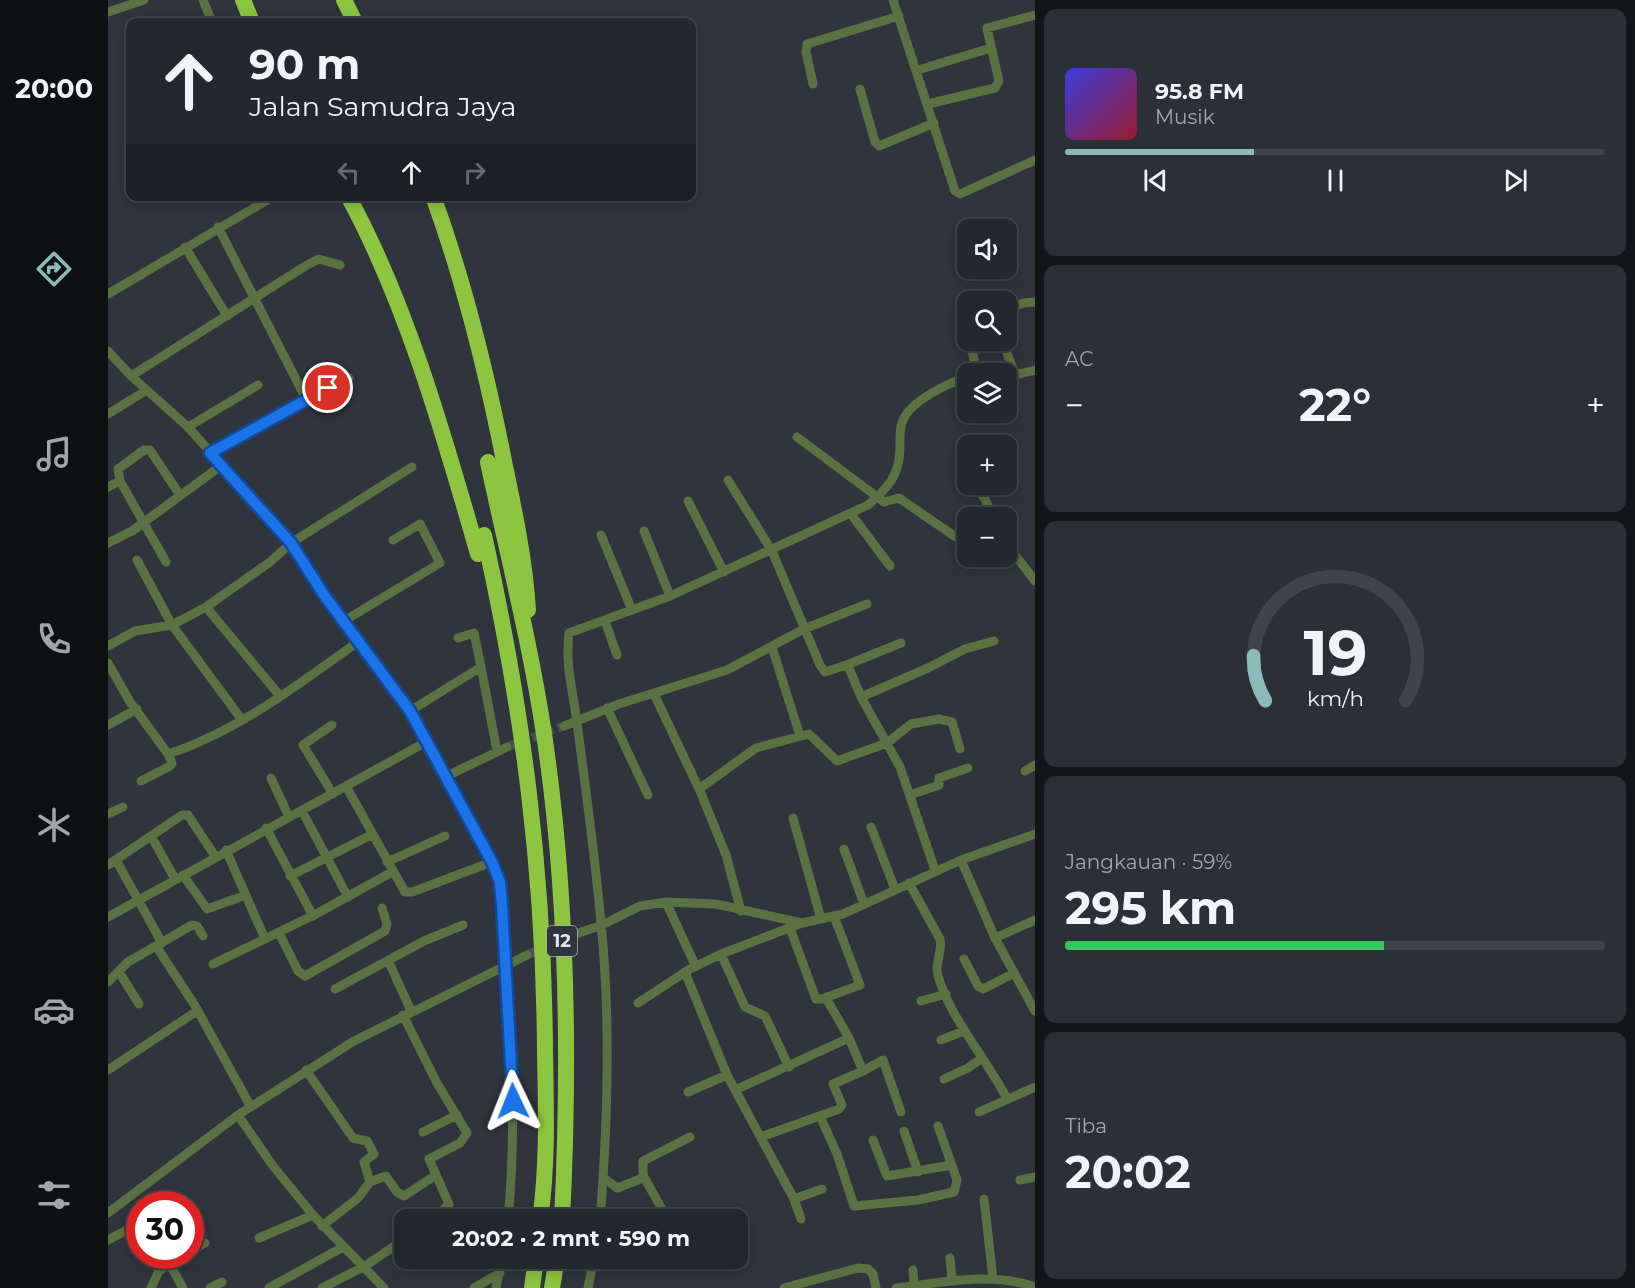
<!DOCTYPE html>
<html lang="id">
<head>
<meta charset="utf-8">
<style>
  :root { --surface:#23272e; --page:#2b2f36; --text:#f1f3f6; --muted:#a3a5aa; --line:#40444a; --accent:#8bbbb9 }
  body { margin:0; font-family:Montserrat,sans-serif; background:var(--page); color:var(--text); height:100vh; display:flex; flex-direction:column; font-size:22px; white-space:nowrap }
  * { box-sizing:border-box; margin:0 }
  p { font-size:20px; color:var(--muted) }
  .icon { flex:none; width:33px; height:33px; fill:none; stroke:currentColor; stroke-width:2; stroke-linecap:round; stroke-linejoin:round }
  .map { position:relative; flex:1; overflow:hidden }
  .panel { display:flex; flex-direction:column; gap:9px; padding:9px; background:#131519; width:600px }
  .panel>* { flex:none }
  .guide { position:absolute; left:18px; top:18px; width:570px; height:183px; border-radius:12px; box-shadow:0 3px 15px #0003,0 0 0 2px var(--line); background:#23272e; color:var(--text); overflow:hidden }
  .tools { position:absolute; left:849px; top:219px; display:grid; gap:12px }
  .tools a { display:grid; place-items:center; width:60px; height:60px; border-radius:12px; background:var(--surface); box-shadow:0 3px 15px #0003,0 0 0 2px var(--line); font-size:30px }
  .speed { position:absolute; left:18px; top:1191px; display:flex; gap:12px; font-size:30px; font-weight:700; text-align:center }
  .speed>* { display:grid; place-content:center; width:78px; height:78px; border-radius:50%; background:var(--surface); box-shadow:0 3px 15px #0003,0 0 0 2px var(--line); line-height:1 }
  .speed .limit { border:9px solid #d22; background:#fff; color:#111 }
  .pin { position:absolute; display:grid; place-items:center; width:51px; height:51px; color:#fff; margin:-26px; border:3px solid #fff; border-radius:50%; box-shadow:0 2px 6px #0007 }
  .me { position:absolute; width:66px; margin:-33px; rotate:358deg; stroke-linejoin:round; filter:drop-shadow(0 0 4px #0008) }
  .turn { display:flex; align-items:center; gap:21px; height:126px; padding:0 24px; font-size:27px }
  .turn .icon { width:78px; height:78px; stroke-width:2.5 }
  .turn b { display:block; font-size:42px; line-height:51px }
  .lanes { display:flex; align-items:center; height:57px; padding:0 24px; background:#0003; justify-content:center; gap:30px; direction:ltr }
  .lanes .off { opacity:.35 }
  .big { font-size:45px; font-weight:700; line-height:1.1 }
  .panel .card { flex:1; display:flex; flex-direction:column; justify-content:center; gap:9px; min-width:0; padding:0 21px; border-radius:12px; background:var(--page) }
  .panel .dial { align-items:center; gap:0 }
  .dial svg { height:156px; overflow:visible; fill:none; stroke:var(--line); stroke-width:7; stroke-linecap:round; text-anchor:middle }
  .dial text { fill:var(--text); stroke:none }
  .song { display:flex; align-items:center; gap:18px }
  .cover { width:72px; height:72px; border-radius:9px; background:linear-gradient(135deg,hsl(240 70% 55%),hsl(350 70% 35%)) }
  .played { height:6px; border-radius:3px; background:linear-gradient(90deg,var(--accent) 35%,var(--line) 35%) }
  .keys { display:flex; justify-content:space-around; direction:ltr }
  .heat { display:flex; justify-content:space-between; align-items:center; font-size:33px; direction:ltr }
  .charge { height:9px; border-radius:4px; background:linear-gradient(90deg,#34c759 59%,var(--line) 0) }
  .trip { position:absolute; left:286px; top:1209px; width:354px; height:60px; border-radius:12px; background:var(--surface); box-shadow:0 3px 15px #0003,0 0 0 2px var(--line); font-weight:700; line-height:60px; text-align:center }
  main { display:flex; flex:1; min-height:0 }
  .menu { display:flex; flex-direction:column; width:108px; justify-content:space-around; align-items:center; background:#0e1012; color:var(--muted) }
  .menu .icon { width:42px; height:42px }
  .menu .current { color:var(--accent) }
  .menu b { font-size:27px; color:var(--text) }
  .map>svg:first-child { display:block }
</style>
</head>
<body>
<main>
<nav class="menu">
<b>20:00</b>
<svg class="icon current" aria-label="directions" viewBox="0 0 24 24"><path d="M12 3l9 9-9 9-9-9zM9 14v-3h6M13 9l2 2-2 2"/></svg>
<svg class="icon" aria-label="music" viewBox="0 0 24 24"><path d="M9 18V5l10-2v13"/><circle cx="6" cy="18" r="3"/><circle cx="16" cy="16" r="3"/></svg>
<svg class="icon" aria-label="phone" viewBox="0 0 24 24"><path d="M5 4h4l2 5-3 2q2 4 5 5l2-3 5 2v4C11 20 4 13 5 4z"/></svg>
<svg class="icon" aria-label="climate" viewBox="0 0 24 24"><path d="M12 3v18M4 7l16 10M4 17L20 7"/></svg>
<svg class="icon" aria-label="car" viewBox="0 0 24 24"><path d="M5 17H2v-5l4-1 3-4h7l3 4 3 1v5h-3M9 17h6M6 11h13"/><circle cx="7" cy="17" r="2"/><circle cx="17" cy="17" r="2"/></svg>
<svg class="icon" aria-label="filters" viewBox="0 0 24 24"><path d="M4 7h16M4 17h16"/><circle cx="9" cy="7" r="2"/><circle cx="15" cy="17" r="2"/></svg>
</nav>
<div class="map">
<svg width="927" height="1288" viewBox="0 0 927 1288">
  <rect width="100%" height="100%" fill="#2f343d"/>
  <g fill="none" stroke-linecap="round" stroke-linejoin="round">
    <path stroke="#4a4f57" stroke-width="9" stroke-dasharray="9 4.5" stroke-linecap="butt" d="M 399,747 L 456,726
      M 419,955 L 458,938"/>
    <path stroke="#5a7241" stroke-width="9" d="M 95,0 L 104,22
      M 785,0 L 847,191 L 852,194 L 927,160
      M 0,12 L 36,0
      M 810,70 L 883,48
      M 705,84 L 698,52 L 699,44 L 791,16
      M 752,89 L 767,142 L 771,146 L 826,123
      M 820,104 L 887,88 L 891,81 L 879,28 L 927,15
      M 110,227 L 198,399
      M 77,247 L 119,316
      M 0,294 L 166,196
      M 898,310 L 915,303 L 927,302
      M 860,324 L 860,327
      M 862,340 L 869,374
      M 894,340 L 906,372 L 911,374 L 927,370
      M 0,351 L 23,376 L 80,427 L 183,543 L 216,595 L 302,711 L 384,862 L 392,882 L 394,905 C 402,1010 410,1115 400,1220
      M 877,374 L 904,370
      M 23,376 L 199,265 L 211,259 L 232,265
      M 0,414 L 39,390
      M 80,427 L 150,385
      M 689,437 L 776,502 L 791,498 L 855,542
      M 102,453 L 198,399 L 241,378
      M 854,470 L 860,476
      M 620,480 L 664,551 L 712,665 L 717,672 L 741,664
      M 866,484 L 877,499 L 886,518
      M 0,487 L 12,481
      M 580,501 L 616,572
      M 743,514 L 782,566
      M 536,531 L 562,596
      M 493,535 L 524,610
      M 0,543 L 24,531 L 114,465
      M 898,543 L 927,581
      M 29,560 L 64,625 L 134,720
      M 58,562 L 12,481 L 10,469 L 36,450 L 42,450 L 72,495
      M 98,607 L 172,696
      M 236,621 L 332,563 L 312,524 L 285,540
      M 497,621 L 509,655
      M 350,638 L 366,633 L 373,667
      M 793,643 L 741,664 L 741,668 L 753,697 L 792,767 L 827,870
      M 0,646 L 27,631 L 64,625 L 98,607 L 162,562 L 183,543 L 304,467
      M 664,647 L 692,736
      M 0,663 L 22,702 L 60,754
      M 546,694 L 592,791 L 618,855 L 633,911
      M 753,697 L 820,668 L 857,649 L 886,641
      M 499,708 L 540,795
      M 302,711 L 373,667 L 389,751
      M 0,725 L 29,709
      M 224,725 L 195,745 L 225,794
      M 456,726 L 511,704 L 619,670 L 696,629 L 759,604
      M 917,771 L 927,765
      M 339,776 L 399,747
      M 163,778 L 181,817
      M 33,781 L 62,766 L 64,763 L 60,754 C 130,731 191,684 251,641
      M 238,786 L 297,892 L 304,892 L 384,862
      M 591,789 L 648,748 L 701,734 L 729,761 L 779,743 L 803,724 L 831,719 L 844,722 L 852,749
      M 802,795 L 831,785 L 831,778 L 860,768
      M 194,811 L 240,897
      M 0,814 L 15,807
      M 685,818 L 713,919
      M 763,827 L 787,889
      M 158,828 L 205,916
      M 43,836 L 67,879
      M 736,849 L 756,904
      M 118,850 L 157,939 L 210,913 L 284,872
      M 8,860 L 54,943
      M 853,860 L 887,938 L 927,1011
      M 279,862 L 337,836
      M 0,865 L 74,815 L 80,815 L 107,856
      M 75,875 L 99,909 L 138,895
      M 182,876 L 263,835
      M 801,883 L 832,939 C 835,952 826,963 830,976 C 844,1022 878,1057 899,1099
      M 558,902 L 587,965
      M 0,917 L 318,742
      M 682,928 L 708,999 L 714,999 L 752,985 L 726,916
      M 171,933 L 190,971 L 197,976 L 277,931 L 279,924 L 274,908
      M 468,934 L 494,925 L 532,906 L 558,902 L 608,904 L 694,923
      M 887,938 L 927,920
      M 48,946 L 86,1004 L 143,1107
      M 613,954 L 637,1007 L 657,1016 L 681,1067
      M 856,959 L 870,986 L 875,989 L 906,973
      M 280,960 L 303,1011
      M 105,964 L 157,939
      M 11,972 L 31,1004
      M 577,972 L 619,1075 L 686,1199 L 693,1219
      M 0,982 L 20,962 L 84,925 L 89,926 L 95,936
      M 227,989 L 316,941 L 355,925
      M 718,998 L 741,1038 L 755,1071 L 775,1060 L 793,1112
      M 813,1001 L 838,994
      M 530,1003 L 582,969 L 613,954 L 694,923 L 735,914 L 853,860 L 927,834
      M 295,1015 L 329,1083 L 359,1133 L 352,1143 L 321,1159 L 341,1204 L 325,1220
      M 833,1040 L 856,1031
      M 0,1070 L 89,1011
      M 198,1070 L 245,1138 L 259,1141 L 266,1154 L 256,1162 L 262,1182 L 250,1198 L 214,1226
      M 836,1079 L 860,1068 L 874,1058
      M 627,1090 L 741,1038
      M 580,1092 L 619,1075
      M 871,1112 L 927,1087
      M 130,1115 L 246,1041 L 419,955
      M 712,1116 L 729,1154 L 746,1206 L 810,1200 L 846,1192 L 849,1180 L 830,1126
      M 796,1131 L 810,1172
      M 315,1132 L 349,1115
      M 653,1137 L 731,1109 L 734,1105 L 725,1084 L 755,1071
      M 765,1140 L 779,1176 L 844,1165
      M 536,1177 L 560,1220
      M 496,1178 L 509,1188 L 535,1178 L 535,1161 L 582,1137
      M 912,1180 L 927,1177
      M 262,1182 L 278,1176 L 289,1192 L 296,1196 L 328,1175
      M 686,1199 L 714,1189
      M 876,1199 L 885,1279
      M 0,1213 L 130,1115 L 165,1166 L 205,1215 L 276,1288
      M 492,1220 C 500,1121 503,1021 493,923 C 487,856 478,790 469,723 C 465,690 457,667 461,633 L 562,596 L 760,505 C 780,488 792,475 792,447 C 792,439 791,428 795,420 C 804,400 840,383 860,377
      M 151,1238 L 205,1215
      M 0,1240 L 32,1223
      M 82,1251 L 97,1243
      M 57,1256 L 75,1288
      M 842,1258 L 844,1280
      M 805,1270 L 806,1286
      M 43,1288 L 51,1271 L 74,1256
      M 102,1288 L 114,1282
      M 161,1288 L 235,1247
      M 214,1288 L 257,1266 L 297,1239
      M 366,1288 L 392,1273
      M 388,1288 L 394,1258
      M 480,1288 L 486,1258
      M 676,1288 L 750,1268 L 760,1269 L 765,1274 L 768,1288
      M 788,1288 C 833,1283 882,1271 927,1287"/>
    <path stroke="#8dc540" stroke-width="16" d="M 135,0 L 144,22
      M 236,0 L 246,20
      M 240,196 C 299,304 336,436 370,554
      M 325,196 C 357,284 379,374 397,466 C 407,514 417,561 420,610
      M 380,462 C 399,552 422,642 436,734 C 460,894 462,1058 454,1220
      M 376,535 C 415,710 436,872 437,1052 C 438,1107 440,1164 432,1220
      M 424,1288 L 428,1258
      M 444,1288 L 449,1258"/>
  </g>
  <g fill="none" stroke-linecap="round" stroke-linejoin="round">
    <defs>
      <path id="route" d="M 220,388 L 102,453 L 183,543 L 216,595 L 302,711 L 384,862 L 392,882 L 394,905 L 405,1101"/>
    </defs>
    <use href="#route" stroke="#114b97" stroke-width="15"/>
    <use href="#route" stroke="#1a73e8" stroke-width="10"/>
  </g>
  <g text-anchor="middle" stroke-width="6" stroke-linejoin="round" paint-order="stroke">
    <rect fill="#2f343d" stroke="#adb1b8" stroke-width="1.5" x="439" y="926" width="30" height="30" rx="4.5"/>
    <g font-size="18" font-weight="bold" fill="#e3e7ed">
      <text x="454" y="947">12</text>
    </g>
  </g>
</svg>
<div class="tools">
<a><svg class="icon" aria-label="sound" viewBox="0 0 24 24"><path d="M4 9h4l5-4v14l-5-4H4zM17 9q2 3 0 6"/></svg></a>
<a><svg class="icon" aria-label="search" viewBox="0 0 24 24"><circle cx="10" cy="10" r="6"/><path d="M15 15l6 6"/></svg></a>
<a><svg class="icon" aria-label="layers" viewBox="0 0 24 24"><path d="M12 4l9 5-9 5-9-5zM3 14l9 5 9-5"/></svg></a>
<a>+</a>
<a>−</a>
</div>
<div class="speed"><div class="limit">30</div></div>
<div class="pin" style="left:220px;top:388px;background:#d93025"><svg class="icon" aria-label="arrive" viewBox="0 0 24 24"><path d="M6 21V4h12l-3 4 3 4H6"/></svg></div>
<svg class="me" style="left:405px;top:1101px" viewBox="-20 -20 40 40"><path d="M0-17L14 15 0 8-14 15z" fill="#1a73e8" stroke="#fff" stroke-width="4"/></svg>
<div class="trip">20:02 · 2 mnt · 590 m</div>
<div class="guide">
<div class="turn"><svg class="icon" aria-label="ahead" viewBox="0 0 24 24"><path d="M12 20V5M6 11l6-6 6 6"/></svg><div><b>90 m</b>Jalan Samudra Jaya</div></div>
<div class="lanes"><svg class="icon off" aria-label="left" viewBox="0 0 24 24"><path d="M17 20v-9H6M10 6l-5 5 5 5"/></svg><svg class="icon" aria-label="ahead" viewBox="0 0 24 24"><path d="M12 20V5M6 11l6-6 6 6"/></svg><svg class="icon off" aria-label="right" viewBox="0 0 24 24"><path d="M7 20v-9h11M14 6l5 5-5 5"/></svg></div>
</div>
</div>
<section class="panel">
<div class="card">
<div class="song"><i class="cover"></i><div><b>95.8 FM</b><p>Musik</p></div></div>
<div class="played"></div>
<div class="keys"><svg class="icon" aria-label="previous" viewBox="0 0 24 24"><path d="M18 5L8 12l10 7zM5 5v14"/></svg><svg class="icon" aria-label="pause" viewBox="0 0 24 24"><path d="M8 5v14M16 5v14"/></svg><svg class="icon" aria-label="next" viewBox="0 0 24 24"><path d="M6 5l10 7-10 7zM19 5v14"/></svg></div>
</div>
<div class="card"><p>AC</p>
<div class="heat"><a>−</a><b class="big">22°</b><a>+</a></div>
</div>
<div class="card dial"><svg viewBox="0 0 100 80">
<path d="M14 69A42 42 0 1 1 86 69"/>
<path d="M14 69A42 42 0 0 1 8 46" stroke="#8bbbb9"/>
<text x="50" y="56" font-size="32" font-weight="700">19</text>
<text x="50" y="72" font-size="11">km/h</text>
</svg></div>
<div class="card"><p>Jangkauan · 59%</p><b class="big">295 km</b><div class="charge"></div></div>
<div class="card"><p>Tiba</p><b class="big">20:02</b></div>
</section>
</main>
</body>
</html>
